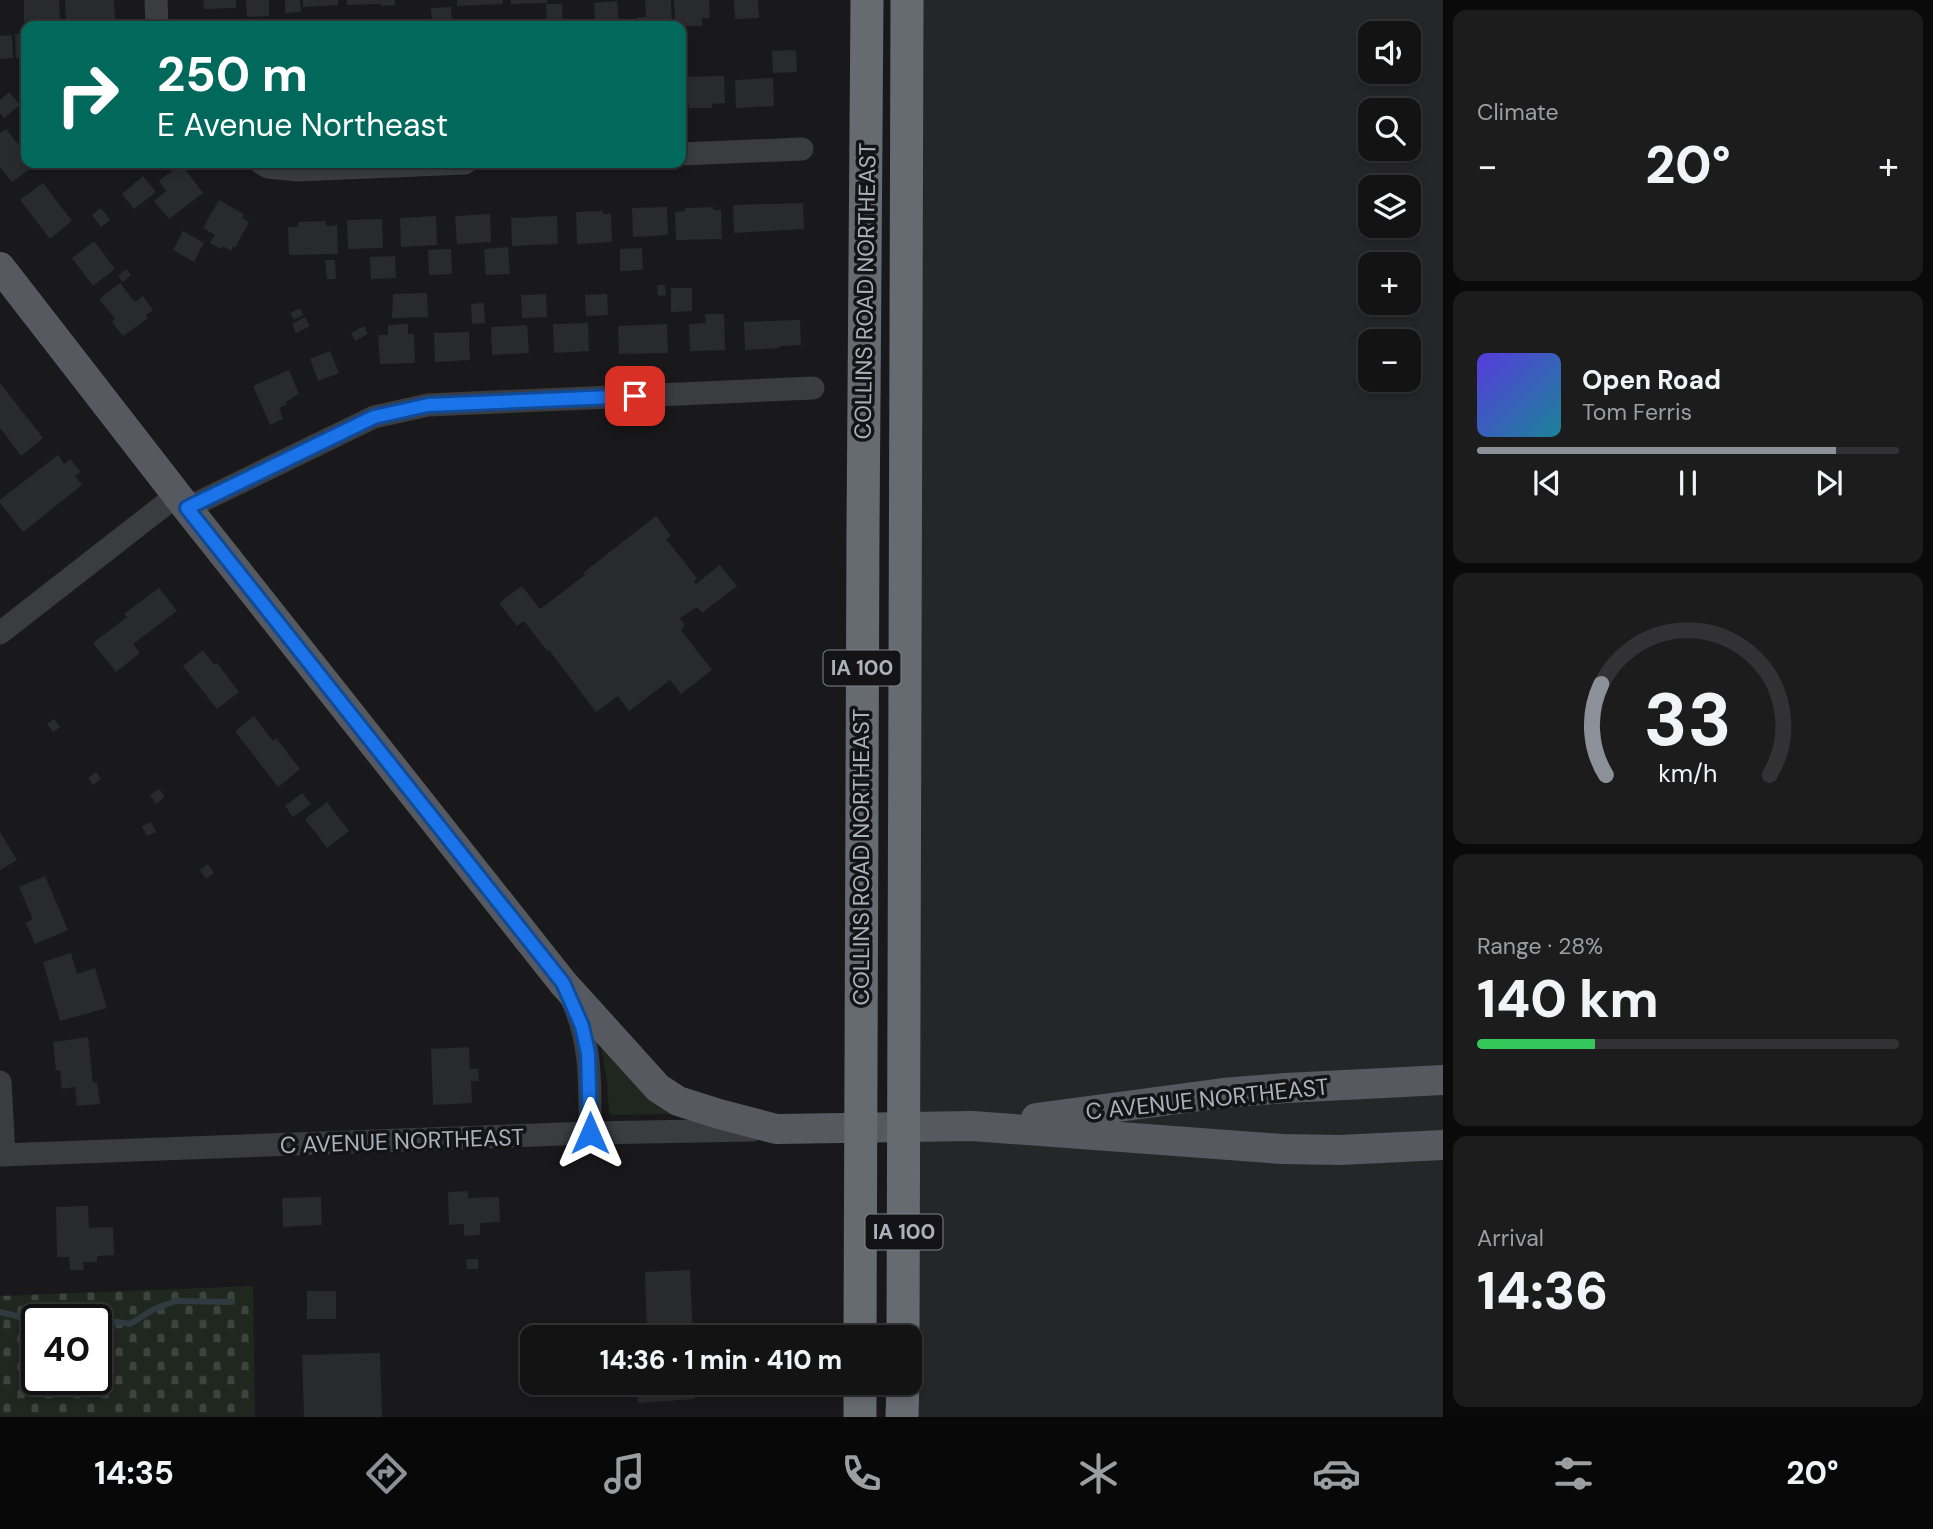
<!DOCTYPE html>
<html lang="en">
<head>
<meta charset="utf-8">
<style>
  :root { --surface:#131314; --page:#1c1c1d; --text:#f1f3f6; --muted:#9d9ea0; --line:#323234; --accent:#8c9099 }
  body { margin:0; font-family:"DM Sans",sans-serif; background:var(--page); color:var(--text); height:100vh; display:flex; flex-direction:column; font-size:26px; white-space:nowrap }
  * { box-sizing:border-box; margin:0 }
  p { font-size:23px; color:var(--muted) }
  .icon { flex:none; width:38px; height:38px; fill:none; stroke:currentColor; stroke-width:2; stroke-linecap:round; stroke-linejoin:round }
  .map { position:relative; flex:1; overflow:hidden }
  .details { display:flex; flex-direction:column; gap:10px; padding:10px; background:#0a0a0b; width:490px }
  .details>* { flex:none }
  .top-card { position:absolute; left:21px; top:21px; width:665px; height:147px; border-radius:14px; box-shadow:0 4px 10px #0003,0 0 0 2px var(--line); background:#00695c; color:#fff; overflow:hidden }
  .tools { position:absolute; left:1358px; top:21px; display:grid; gap:14px }
  .tools a { display:grid; place-items:center; width:63px; height:63px; border-radius:14px; background:var(--surface); box-shadow:0 4px 10px #0003,0 0 0 2px var(--line); font-size:35px }
  .speed { position:absolute; left:21px; top:1304px; display:flex; gap:14px; font-size:35px; font-weight:700; text-align:center }
  .speed>* { display:grid; place-content:center; width:91px; height:91px; border-radius:50%; background:var(--surface); box-shadow:0 4px 10px #0003,0 0 0 2px var(--line); line-height:1 }
  .speed .limit { border:4px solid #111; border-radius:10px; background:#fff; color:#111 }
  .pin { position:absolute; display:grid; place-items:center; width:60px; height:60px; color:#fff; margin:-30px; border-radius:14px; box-shadow:0 4px 10px #0006 }
  .me { position:absolute; width:77px; margin:-38px; rotate:0deg; stroke-linejoin:round; filter:drop-shadow(0 0 5px #0008) }
  .turn { display:flex; align-items:center; gap:24px; height:147px; padding:0 21px; font-size:32px }
  .turn .icon { width:91px; height:91px; stroke-width:2.5 }
  .turn b { display:block; font-size:49px; line-height:60px }
  .big { font-size:52px; font-weight:800; line-height:1.1 }
  .details .widget { flex:1; display:flex; flex-direction:column; justify-content:center; gap:10px; min-width:0; padding:0 24px; border-radius:14px; background:var(--page) }
  .details .dial { align-items:center; gap:0 }
  .dial svg { height:182px; overflow:visible; fill:none; stroke:var(--line); stroke-width:7; stroke-linecap:round; text-anchor:middle }
  .dial text { fill:var(--text); stroke:none }
  .song { display:flex; align-items:center; gap:21px }
  .cover { width:84px; height:84px; border-radius:10px; background:linear-gradient(135deg,hsl(250 70% 55%),hsl(190 70% 35%)) }
  .played { height:7px; border-radius:4px; background:linear-gradient(90deg,var(--accent) 85%,var(--line) 85%) }
  .keys { display:flex; justify-content:space-around; direction:ltr }
  .heat { display:flex; justify-content:space-between; align-items:center; font-size:38px; direction:ltr }
  .charge { height:10px; border-radius:5px; background:linear-gradient(90deg,#34c759 28%,var(--line) 0) }
  .trip { position:absolute; left:520px; top:1325px; width:402px; height:70px; border-radius:14px; background:var(--surface); box-shadow:0 4px 10px #0003,0 0 0 2px var(--line); font-weight:800; line-height:70px; text-align:center }
  .tab-bar { display:flex; height:112px; justify-content:space-around; align-items:center; background:#080808; color:var(--muted) }
  .tab-bar .icon { width:49px; height:49px }
  .tab-bar .current { color:var(--accent) }
  .tab-bar b { font-size:32px; color:var(--text) }
  main { display:flex; flex:1; min-height:0 }
  .map>svg:first-child { display:block }
</style>
</head>
<body>
<main>
<div class="map">
<svg width="1443" height="1417" viewBox="0 0 1443 1417">
  <defs>
    <pattern id="cemetery-stones" width="16" height="16" patternUnits="userSpaceOnUse" patternTransform="scale(1.75)"><rect width="16" height="16" fill="#1f271f"/><path d="M2 7V4a2 2 0 0 1 4 0v3zM10 15v-3a2 2 0 0 1 4 0v3z" fill="#3d443e"/></pattern>
  </defs>
  <rect width="100%" height="100%" fill="#19191b"/>
  <path fill="#252628" fill-rule="evenodd" d="M 907,0 L 1443,0 L 1443,1417 L 902,1417 L 910,1382 ZM 1370,33 L 1409,33 L 1409,72 L 1370,72 ZM 1370,110 L 1409,110 L 1409,149 L 1370,149 ZM 1370,187 L 1409,187 L 1409,226 L 1370,226 ZM 1370,264 L 1409,264 L 1409,303 L 1370,303 ZM 1370,341 L 1409,341 L 1409,380 L 1370,380 Z"/>
  <path fill="#1f271f" d="M 599,1033 L 672,1114 L 612,1115 L 609,1113 L 607,1082 Z"/>
  <path fill="url(#cemetery-stones)" fill-rule="evenodd" d="M 253,1286 L 255,1417 L 0,1417 L 0,1296 ZM 37,1320 L 96,1320 L 96,1379 L 37,1379 Z"/>
  <g fill="none" stroke-linecap="round" stroke-linejoin="round">
    <path stroke="#2f3b40" stroke-width="6" d="M 0,1312 L 28,1319 L 53,1312 L 130,1324 L 154,1309 L 176,1301 L 232,1302"/>
  </g>
  <path fill="#292a2c" d="M 24,0 L 59,0 L 60,20 L 24,22 Z
    M 65,0 L 114,0 L 115,19 L 66,21 Z
    M 203,0 L 236,0 L 236,8 L 204,9 Z
    M 246,0 L 269,0 L 269,16 L 247,17 Z
    M 285,0 L 300,0 L 301,12 L 285,13 Z
    M 303,0 L 338,0 L 338,5 L 303,7 Z
    M 347,0 L 395,0 L 395,5 L 381,6 L 381,4 L 347,5 Z
    M 457,0 L 503,0 L 503,4 L 457,6 Z
    M 511,0 L 547,0 L 547,3 L 511,4 Z
    M 645,0 L 671,0 L 672,26 L 638,26 L 637,17 L 646,17 Z
    M 674,0 L 709,0 L 710,18 L 702,18 L 702,26 L 675,26 Z
    M 734,0 L 758,0 L 759,18 L 735,19 Z
    M 617,1 L 619,26 L 595,26 L 594,3 Z
    M 546,4 L 562,4 L 563,26 L 547,26 Z
    M 451,7 L 452,26 L 432,26 L 431,8 Z
    M 15,34 L 26,34 L 26,57 L 16,58 Z
    M 12,35 L 13,58 L 0,59 L 0,36 Z
    M 796,50 L 797,72 L 773,73 L 772,51 Z
    M 724,76 L 725,103 L 712,104 L 712,108 L 689,108 L 689,105 L 681,105 L 681,77 Z
    M 773,78 L 774,106 L 736,108 L 735,80 Z
    M 9,92 L 20,105 L 4,118 L 0,113 L 0,100 Z
    M 6,129 L 26,154 L 26,163 L 33,163 L 35,165 L 12,182 L 0,167 L 0,133 Z
    M 181,164 L 203,193 L 169,219 L 154,201 L 166,191 L 159,181 Z
    M 143,176 L 156,192 L 134,209 L 122,194 Z
    M 43,183 L 72,221 L 50,239 L 20,200 Z
    M 219,200 L 244,214 L 242,218 L 249,222 L 235,248 L 233,246 L 231,251 L 223,246 L 221,249 L 210,243 L 215,235 L 203,228 Z
    M 803,203 L 804,229 L 734,233 L 733,205 Z
    M 667,207 L 668,235 L 633,237 L 632,208 Z
    M 713,207 L 713,210 L 721,210 L 722,239 L 676,240 L 675,212 L 685,211 L 685,208 Z
    M 101,208 L 110,220 L 101,227 L 92,215 Z
    M 603,211 L 603,214 L 611,214 L 612,242 L 577,244 L 576,212 Z
    M 490,214 L 491,242 L 457,244 L 455,216 Z
    M 436,216 L 437,245 L 401,247 L 400,218 Z
    M 557,216 L 558,244 L 512,246 L 511,218 Z
    M 382,219 L 383,248 L 348,249 L 347,220 Z
    M 326,221 L 326,226 L 337,225 L 338,254 L 289,255 L 288,227 L 298,227 L 298,222 Z
    M 183,231 L 204,243 L 194,262 L 173,250 Z
    M 94,241 L 115,269 L 93,286 L 72,258 Z
    M 508,247 L 510,274 L 486,275 L 484,249 Z
    M 642,248 L 643,270 L 620,271 L 620,249 Z
    M 451,249 L 452,274 L 429,275 L 428,250 Z
    M 395,256 L 396,278 L 371,279 L 370,257 Z
    M 325,260 L 335,260 L 336,279 L 327,279 Z
    M 126,269 L 131,275 L 123,282 L 118,276 Z
    M 120,283 L 135,302 L 143,296 L 153,310 L 146,315 L 148,318 L 123,336 L 112,322 L 115,319 L 99,299 Z
    M 657,285 L 665,285 L 666,295 L 658,296 Z
    M 671,288 L 692,288 L 692,311 L 671,312 Z
    M 427,293 L 428,317 L 392,318 L 393,294 Z
    M 546,294 L 547,317 L 522,318 L 521,295 Z
    M 607,294 L 608,315 L 586,316 L 585,295 Z
    M 484,303 L 485,323 L 472,324 L 471,304 Z
    M 300,308 L 303,315 L 294,320 L 290,313 Z
    M 705,314 L 724,314 L 725,350 L 690,351 L 689,324 L 706,323 Z
    M 305,317 L 310,326 L 296,333 L 292,324 Z
    M 800,320 L 801,345 L 780,346 L 780,348 L 745,350 L 744,322 Z
    M 588,323 L 589,351 L 554,353 L 553,324 Z
    M 408,324 L 408,334 L 414,334 L 415,363 L 380,364 L 378,335 L 388,335 L 388,325 Z
    M 667,324 L 668,353 L 619,354 L 618,326 Z
    M 527,325 L 529,353 L 492,355 L 491,327 Z
    M 364,326 L 368,334 L 355,341 L 351,333 Z
    M 469,332 L 470,360 L 435,362 L 434,333 Z
    M 330,351 L 339,373 L 318,381 L 310,359 Z
    M 289,370 L 299,394 L 286,402 L 287,404 L 279,408 L 283,419 L 270,425 L 253,386 Z
    M 0,383 L 43,438 L 21,456 L 0,428 Z
    M 58,455 L 64,464 L 70,459 L 81,472 L 75,476 L 82,485 L 23,532 L 0,503 L 0,500 Z
    M 656,516 L 671,536 L 666,539 L 697,578 L 694,581 L 696,584 L 720,565 L 737,586 L 702,613 L 697,607 L 680,618 L 685,625 L 681,630 L 712,670 L 681,694 L 670,680 L 629,711 L 618,696 L 596,712 L 549,650 L 548,652 L 524,621 L 517,626 L 499,603 L 522,586 L 540,609 L 585,575 L 583,573 Z
    M 159,588 L 177,611 L 133,644 L 140,653 L 116,672 L 93,643 L 127,617 L 124,614 Z
    M 203,650 L 214,665 L 217,663 L 239,692 L 217,709 L 183,666 Z
    M 254,716 L 273,741 L 276,738 L 300,769 L 278,787 L 235,731 Z
    M 54,719 L 60,727 L 53,732 L 47,724 Z
    M 96,772 L 101,779 L 93,785 L 88,778 Z
    M 159,789 L 165,797 L 156,804 L 150,795 Z
    M 302,793 L 311,804 L 293,817 L 285,806 Z
    M 327,802 L 349,831 L 327,848 L 305,819 Z
    M 151,822 L 156,832 L 147,836 L 142,826 Z
    M 0,832 L 17,860 L 0,870 Z
    M 208,864 L 214,873 L 206,879 L 200,870 Z
    M 45,876 L 68,930 L 35,944 L 26,923 L 33,919 L 19,887 Z
    M 71,953 L 77,974 L 95,968 L 107,1008 L 60,1021 L 43,962 Z
    M 88,1037 L 93,1083 L 97,1082 L 100,1104 L 77,1106 L 75,1087 L 62,1089 L 60,1070 L 56,1071 L 53,1042 Z
    M 469,1047 L 470,1069 L 478,1069 L 479,1081 L 471,1081 L 472,1103 L 433,1105 L 431,1049 Z
    M 468,1191 L 468,1198 L 499,1197 L 500,1222 L 480,1223 L 480,1235 L 464,1236 L 464,1224 L 449,1225 L 448,1192 Z
    M 321,1197 L 322,1225 L 283,1227 L 282,1198 Z
    M 88,1206 L 89,1228 L 113,1227 L 114,1255 L 97,1256 L 97,1262 L 83,1262 L 84,1270 L 70,1270 L 69,1257 L 57,1257 L 56,1207 Z
    M 466,1259 L 478,1259 L 478,1269 L 467,1269 Z
    M 690,1270 L 693,1337 L 647,1337 L 645,1272 Z
    M 307,1291 L 336,1291 L 336,1319 L 307,1319 Z
    M 380,1353 L 382,1417 L 304,1417 L 302,1355 Z
    M 649,1382 L 694,1382 L 695,1399 L 638,1403 L 637,1384 Z"/>
  <g fill="none" stroke-linecap="round" stroke-linejoin="round">
    <path stroke="#3a3c40" stroke-width="23" d="M 156,0 L 157,26
      M 681,154 L 802,149
      M 261,163 L 268,167 L 297,170 L 465,163
      M 187,508 L 374,417 L 428,405 L 813,388
      M 0,633 L 177,495
      M 571,998 C 592,1041 590,1087 590,1133
      M 0,1082 L 4,1155
      M 0,1155 L 590,1133 L 752,1130"/>
    <path stroke="#56595f" stroke-width="30" d="M 0,267 L 187,508 L 563,983 L 658,1088 L 678,1101 L 719,1114 L 776,1129 L 972,1126 L 1282,1149 L 1340,1150 L 1443,1145
      M 1036,1118 L 1223,1093 L 1286,1088 L 1443,1080"/>
    <path stroke="#666b71" stroke-width="33" d="M 860,1337 L 863,530 L 867,0
      M 903,1337 L 907,0
      M 860,1417 L 860,1382
      M 902,1417 L 903,1382"/>
  </g>
  <g fill="none" stroke-linecap="round" stroke-linejoin="round">
    <defs>
      <path id="route" d="M 590,1133 L 588,1053 L 582,1026 L 563,983 L 187,508 L 374,417 L 428,405 L 635,396"/>
    </defs>
    <use href="#route" stroke="#114b97" stroke-width="18"/>
    <use href="#route" stroke="#1a73e8" stroke-width="12"/>
  </g>
  <g text-anchor="middle" stroke-width="7" stroke-linejoin="round" paint-order="stroke">
    <g fill="#141416" stroke="#7e838a" stroke-width="2">
      <rect x="823.5" y="650.5" width="77" height="35" rx="5"/>
      <rect x="865.5" y="1214.5" width="77" height="35" rx="5"/>
    </g>
    <g font-size="21" font-weight="bold" fill="#acb2bb">
      <text x="862" y="675">IA 100</text>
      <text x="904" y="1239">IA 100</text>
    </g>
    <g font-size="23" fill="#acb2bb" stroke="#141416">
      <text transform="translate(865 291) rotate(-89)" y="8">COLLINS ROAD NORTHEAST</text>
      <text transform="translate(861 857) rotate(-90)" y="8">COLLINS ROAD NORTHEAST</text>
      <text transform="translate(1207 1099) rotate(-6)" y="8">C AVENUE NORTHEAST</text>
      <text transform="translate(402 1141) rotate(-2)" y="8">C AVENUE NORTHEAST</text>
    </g>
  </g>
</svg>
<div class="tools">
<a><svg class="icon" aria-label="sound" viewBox="0 0 24 24"><path d="M4 9h4l5-4v14l-5-4H4zM17 9q2 3 0 6"/></svg></a>
<a><svg class="icon" aria-label="search" viewBox="0 0 24 24"><circle cx="10" cy="10" r="6"/><path d="M15 15l6 6"/></svg></a>
<a><svg class="icon" aria-label="layers" viewBox="0 0 24 24"><path d="M12 4l9 5-9 5-9-5zM3 14l9 5 9-5"/></svg></a>
<a>+</a>
<a>−</a>
</div>
<div class="speed"><div class="limit">40</div></div>
<div class="pin" style="left:635px;top:396px;background:#d93025"><svg class="icon" aria-label="arrive" viewBox="0 0 24 24"><path d="M6 21V4h12l-3 4 3 4H6"/></svg></div>
<svg class="me" style="left:590px;top:1133px" viewBox="-20 -20 40 40"><path d="M0-17L14 15 0 8-14 15z" fill="#1a73e8" stroke="#fff" stroke-width="4"/></svg>
<div class="trip">14:36 · 1 min · 410 m</div>
<div class="top-card">
<div class="turn"><svg class="icon" aria-label="right" viewBox="0 0 24 24"><path d="M7 20v-9h11M14 6l5 5-5 5"/></svg><div><b>250 m</b>E Avenue Northeast</div></div>
</div>
</div>
<section class="details">
<div class="widget"><p>Climate</p>
<div class="heat"><a>−</a><b class="big">20°</b><a>+</a></div>
</div>
<div class="widget">
<div class="song"><i class="cover"></i><div><b>Open Road</b><p>Tom Ferris</p></div></div>
<div class="played"></div>
<div class="keys"><svg class="icon" aria-label="previous" viewBox="0 0 24 24"><path d="M18 5L8 12l10 7zM5 5v14"/></svg><svg class="icon" aria-label="pause" viewBox="0 0 24 24"><path d="M8 5v14M16 5v14"/></svg><svg class="icon" aria-label="next" viewBox="0 0 24 24"><path d="M6 5l10 7-10 7zM19 5v14"/></svg></div>
</div>
<div class="widget dial"><svg viewBox="0 0 100 80">
<path d="M14 69A42 42 0 1 1 86 69"/>
<path d="M14 69A42 42 0 0 1 12 29" stroke="#8c9099"/>
<text x="50" y="56" font-size="32" font-weight="700">33</text>
<text x="50" y="72" font-size="11">km/h</text>
</svg></div>
<div class="widget"><p>Range · 28%</p><b class="big">140 km</b><div class="charge"></div></div>
<div class="widget"><p>Arrival</p><b class="big">14:36</b></div>
</section>
</main>
<nav class="tab-bar">
<b>14:35</b>
<svg class="icon current" aria-label="directions" viewBox="0 0 24 24"><path d="M12 3l9 9-9 9-9-9zM9 14v-3h6M13 9l2 2-2 2"/></svg>
<svg class="icon" aria-label="music" viewBox="0 0 24 24"><path d="M9 18V5l10-2v13"/><circle cx="6" cy="18" r="3"/><circle cx="16" cy="16" r="3"/></svg>
<svg class="icon" aria-label="phone" viewBox="0 0 24 24"><path d="M5 4h4l2 5-3 2q2 4 5 5l2-3 5 2v4C11 20 4 13 5 4z"/></svg>
<svg class="icon" aria-label="climate" viewBox="0 0 24 24"><path d="M12 3v18M4 7l16 10M4 17L20 7"/></svg>
<svg class="icon" aria-label="car" viewBox="0 0 24 24"><path d="M5 17H2v-5l4-1 3-4h7l3 4 3 1v5h-3M9 17h6M6 11h13"/><circle cx="7" cy="17" r="2"/><circle cx="17" cy="17" r="2"/></svg>
<svg class="icon" aria-label="filters" viewBox="0 0 24 24"><path d="M4 7h16M4 17h16"/><circle cx="9" cy="7" r="2"/><circle cx="15" cy="17" r="2"/></svg>
<b>20°</b>
</nav>
</body>
</html>
